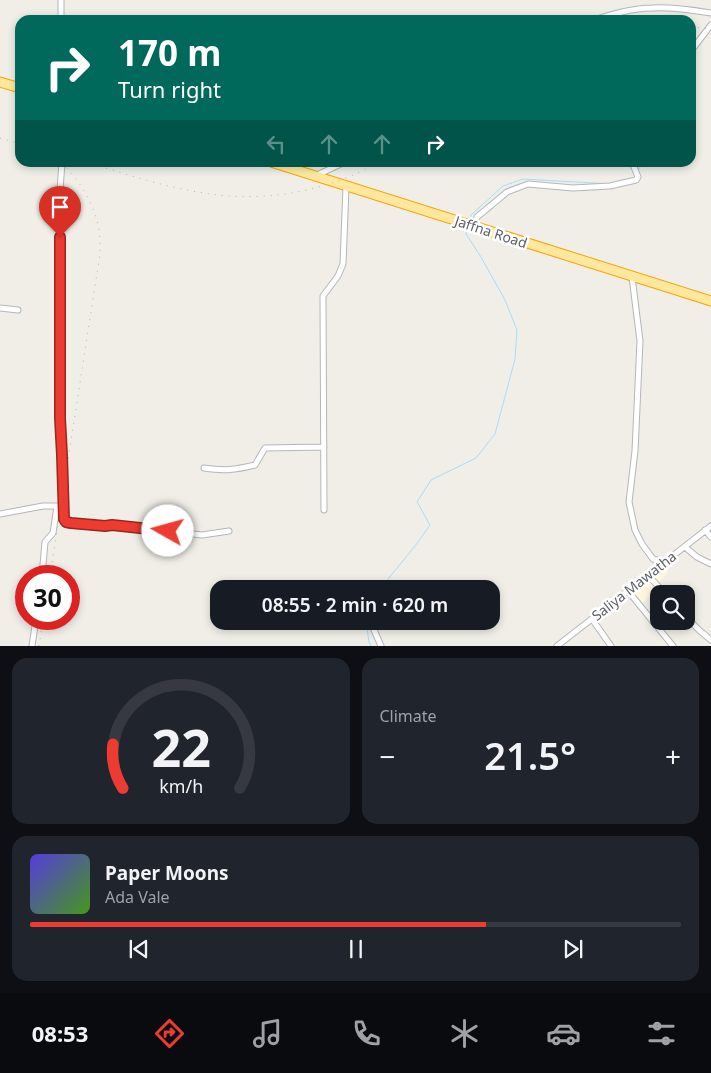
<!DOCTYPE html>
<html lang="en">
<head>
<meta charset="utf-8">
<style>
  :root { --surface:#171b24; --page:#20242c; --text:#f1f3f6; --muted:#9ea1a6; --line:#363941; --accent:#ed3b31 }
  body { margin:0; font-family:"Noto Sans",sans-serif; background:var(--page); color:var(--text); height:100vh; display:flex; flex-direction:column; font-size:19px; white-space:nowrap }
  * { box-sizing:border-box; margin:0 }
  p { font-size:16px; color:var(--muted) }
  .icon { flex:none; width:28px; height:28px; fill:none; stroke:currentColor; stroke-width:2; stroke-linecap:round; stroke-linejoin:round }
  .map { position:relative; height:646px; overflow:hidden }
  .sheet { display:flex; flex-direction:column; gap:12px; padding:12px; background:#0d0f14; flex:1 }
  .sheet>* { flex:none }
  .top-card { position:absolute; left:15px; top:15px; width:681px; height:152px; border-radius:15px; box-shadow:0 2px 8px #0003; background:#00695c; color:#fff; overflow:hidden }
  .buttons { position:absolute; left:650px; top:585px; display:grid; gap:10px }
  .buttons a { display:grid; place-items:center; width:45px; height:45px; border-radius:10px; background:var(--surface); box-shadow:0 2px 8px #0003; font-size:25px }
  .speed { position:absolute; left:15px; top:565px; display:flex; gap:10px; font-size:25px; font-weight:700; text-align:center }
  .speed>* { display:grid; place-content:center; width:65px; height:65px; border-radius:50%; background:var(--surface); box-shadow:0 2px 8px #0003; line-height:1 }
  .speed .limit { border:8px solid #d22; background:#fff; color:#111 }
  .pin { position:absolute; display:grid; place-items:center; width:42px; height:42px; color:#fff; margin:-51px -21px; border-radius:50% 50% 50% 0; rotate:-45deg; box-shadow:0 0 5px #0007 }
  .pin .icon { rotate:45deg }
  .me { position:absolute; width:55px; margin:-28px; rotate:277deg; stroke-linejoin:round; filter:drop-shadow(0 0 4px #0008) }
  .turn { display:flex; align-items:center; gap:18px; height:105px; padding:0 20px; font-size:22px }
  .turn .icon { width:65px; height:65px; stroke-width:2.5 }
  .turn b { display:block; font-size:35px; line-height:42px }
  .lanes { display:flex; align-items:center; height:48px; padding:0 20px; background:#0003; justify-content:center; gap:25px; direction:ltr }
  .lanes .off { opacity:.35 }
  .big { font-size:38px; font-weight:600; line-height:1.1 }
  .sheet .card { flex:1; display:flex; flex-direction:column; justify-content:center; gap:8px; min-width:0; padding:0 18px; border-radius:15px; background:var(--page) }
  .sheet .dial { align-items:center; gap:0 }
  .dial svg { height:130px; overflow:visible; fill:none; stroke:var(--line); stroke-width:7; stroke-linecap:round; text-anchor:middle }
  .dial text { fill:var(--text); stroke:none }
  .song { display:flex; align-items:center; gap:15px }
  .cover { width:60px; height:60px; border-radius:8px; background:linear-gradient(135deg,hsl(250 70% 55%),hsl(100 70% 35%)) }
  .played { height:5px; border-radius:2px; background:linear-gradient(90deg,var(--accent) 70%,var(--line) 70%) }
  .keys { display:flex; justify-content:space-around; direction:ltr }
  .heat { display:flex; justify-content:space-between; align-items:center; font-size:28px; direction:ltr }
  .sheet .tiles { flex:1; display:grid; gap:12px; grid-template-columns:1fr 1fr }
  .card:last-child { grid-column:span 2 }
  .trip { position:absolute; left:210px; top:580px; width:290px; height:50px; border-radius:15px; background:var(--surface); box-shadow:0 2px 8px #0003; font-weight:600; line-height:50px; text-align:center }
  .menu { display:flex; height:80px; justify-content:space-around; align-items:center; background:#090b0e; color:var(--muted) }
  .menu .icon { width:35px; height:35px }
  .menu .selected { color:var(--accent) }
  .menu b { font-size:22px; color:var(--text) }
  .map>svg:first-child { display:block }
</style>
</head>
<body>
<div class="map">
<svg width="711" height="646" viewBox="0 0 711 646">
  <rect width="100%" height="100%" fill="#f0eee7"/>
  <path fill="#fef6de" d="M 665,562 L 668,569 L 667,573 L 657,585 L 653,593 L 640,606 L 628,591 Z"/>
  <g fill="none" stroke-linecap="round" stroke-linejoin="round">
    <path stroke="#a8dbff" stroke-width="1" d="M 638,170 L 644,162
      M 470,220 L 471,215 L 503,186 L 523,179 L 610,184
      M 380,589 L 415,546 L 430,525 L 417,502 L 431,480 L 476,458 L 495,434 L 515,359 L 517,330 L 505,300 L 481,257 L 466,234 L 467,228
      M 366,621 L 369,642 L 371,646"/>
    <defs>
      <path id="minor" d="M 61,20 L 61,0
        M 594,20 C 613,14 633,8 652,8 C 672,7 692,10 711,13
        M 691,51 L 711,25
        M 62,162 L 59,204 L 61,354 L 60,418 L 64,520 L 66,522 L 71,523 L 105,525 L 113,525 L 202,535 L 229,531
        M 317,175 L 345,162
        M 474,227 L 477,217 L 507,192 L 528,184 L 573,188 L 610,186 L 636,180 L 638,177 L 632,162
        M 632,277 L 640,341 L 635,451 L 629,502 L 635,530 L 642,544 L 653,559 L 665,562
        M 0,308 L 18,310
        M 204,468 C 225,471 234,470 255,465 L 265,448 L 324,447
        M 324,510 L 323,296 L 338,276 L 343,264 L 346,187
        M 0,514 L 43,506 L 60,506
        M 705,530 L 711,537
        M 685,547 L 697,557 L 711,564
        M 648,575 L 665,594
        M 42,576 L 45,542 L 53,533 L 57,506
        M 628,591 L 673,646
        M 686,617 L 699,630 L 711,640
        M 592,619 L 611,646
        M 371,623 L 381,646
        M 32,646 L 36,619
        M 557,646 L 711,526"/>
      <path id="trunk" d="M 0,82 L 20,88
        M 271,162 L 711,301"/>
    </defs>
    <use href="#minor" stroke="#b4b7bb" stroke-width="7"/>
    <use href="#trunk" stroke="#f7a400" stroke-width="11"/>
    <use href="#minor" stroke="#fff" stroke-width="5"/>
    <use href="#trunk" stroke="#ffe89e" stroke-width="9"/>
    <path stroke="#b5b6b7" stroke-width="1" stroke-dasharray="1 6" stroke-linecap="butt" d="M 691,27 L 711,29
      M 0,138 L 20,144
      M 86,162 C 125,174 164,187 204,193 C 265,203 325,192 380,162
      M 50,576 L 100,254 C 100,246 100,238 99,230 C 95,205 79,179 61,162
      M 39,646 L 43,619"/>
  </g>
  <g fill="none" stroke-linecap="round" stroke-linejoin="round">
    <defs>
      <path id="route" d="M 60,237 L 60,418 L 62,455 L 64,519 L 66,522 L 71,523 L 105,526 L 112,525 L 168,531"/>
    </defs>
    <use href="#route" stroke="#9a2620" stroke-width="12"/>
    <use href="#route" stroke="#ed3b31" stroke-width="9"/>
  </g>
  <g text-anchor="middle" stroke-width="5" stroke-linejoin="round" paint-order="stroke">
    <g font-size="14" fill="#5e6267" stroke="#fff">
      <text transform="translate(491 232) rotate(18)" y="5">Jaffna Road</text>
      <text transform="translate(634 586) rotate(-38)" y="5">Saliya Mawatha</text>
    </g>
  </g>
</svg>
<div class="buttons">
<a><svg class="icon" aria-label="search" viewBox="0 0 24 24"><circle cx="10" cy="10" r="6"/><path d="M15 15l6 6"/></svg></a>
</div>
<div class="speed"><div class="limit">30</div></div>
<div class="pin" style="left:60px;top:237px;background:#d93025"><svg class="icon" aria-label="arrive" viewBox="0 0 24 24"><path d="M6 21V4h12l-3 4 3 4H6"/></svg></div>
<svg class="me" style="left:168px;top:531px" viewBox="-20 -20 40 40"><circle r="19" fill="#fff"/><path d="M0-13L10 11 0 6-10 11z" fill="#ed3b31"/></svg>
<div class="trip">08:55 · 2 min · 620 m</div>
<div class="top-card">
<div class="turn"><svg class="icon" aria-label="right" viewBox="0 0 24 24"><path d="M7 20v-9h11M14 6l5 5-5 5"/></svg><div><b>170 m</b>Turn right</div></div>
<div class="lanes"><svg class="icon off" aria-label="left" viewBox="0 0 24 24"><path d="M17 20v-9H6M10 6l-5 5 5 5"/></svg><svg class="icon off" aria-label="ahead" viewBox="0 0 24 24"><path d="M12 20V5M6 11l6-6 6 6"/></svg><svg class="icon off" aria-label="ahead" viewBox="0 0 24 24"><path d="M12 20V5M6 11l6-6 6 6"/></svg><svg class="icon" aria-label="right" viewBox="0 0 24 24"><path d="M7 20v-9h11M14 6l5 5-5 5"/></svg></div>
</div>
</div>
<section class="sheet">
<div class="tiles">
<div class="card dial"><svg viewBox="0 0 100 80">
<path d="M14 69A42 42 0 1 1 86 69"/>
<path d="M14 69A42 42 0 0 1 8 42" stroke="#ed3b31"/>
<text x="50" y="56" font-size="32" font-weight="700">22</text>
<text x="50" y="72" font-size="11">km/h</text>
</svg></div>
<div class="card"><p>Climate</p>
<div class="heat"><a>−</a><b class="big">21.5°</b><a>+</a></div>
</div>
<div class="card">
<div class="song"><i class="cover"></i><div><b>Paper Moons</b><p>Ada Vale</p></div></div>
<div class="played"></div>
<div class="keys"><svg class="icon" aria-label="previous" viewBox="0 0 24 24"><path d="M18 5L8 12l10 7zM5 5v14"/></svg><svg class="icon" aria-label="pause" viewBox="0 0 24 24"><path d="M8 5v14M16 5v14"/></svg><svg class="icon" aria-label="next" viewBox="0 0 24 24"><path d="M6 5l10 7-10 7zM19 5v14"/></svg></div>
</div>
</div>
</section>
<nav class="menu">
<b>08:53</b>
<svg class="icon selected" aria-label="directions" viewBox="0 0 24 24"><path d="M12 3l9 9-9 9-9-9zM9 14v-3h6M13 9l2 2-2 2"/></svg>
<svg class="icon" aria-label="music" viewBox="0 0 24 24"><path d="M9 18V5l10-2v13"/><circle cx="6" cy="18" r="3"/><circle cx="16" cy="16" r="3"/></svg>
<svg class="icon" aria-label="phone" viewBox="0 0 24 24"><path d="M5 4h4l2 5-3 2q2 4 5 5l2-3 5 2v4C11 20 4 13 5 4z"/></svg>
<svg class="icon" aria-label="climate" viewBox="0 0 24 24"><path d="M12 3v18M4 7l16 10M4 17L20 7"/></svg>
<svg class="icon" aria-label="car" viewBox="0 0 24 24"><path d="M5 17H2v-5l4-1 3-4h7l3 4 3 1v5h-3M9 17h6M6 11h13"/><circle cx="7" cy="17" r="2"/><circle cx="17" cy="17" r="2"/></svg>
<svg class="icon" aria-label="filters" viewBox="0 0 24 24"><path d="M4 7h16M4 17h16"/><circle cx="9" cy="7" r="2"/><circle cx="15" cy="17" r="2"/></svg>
</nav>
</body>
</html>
